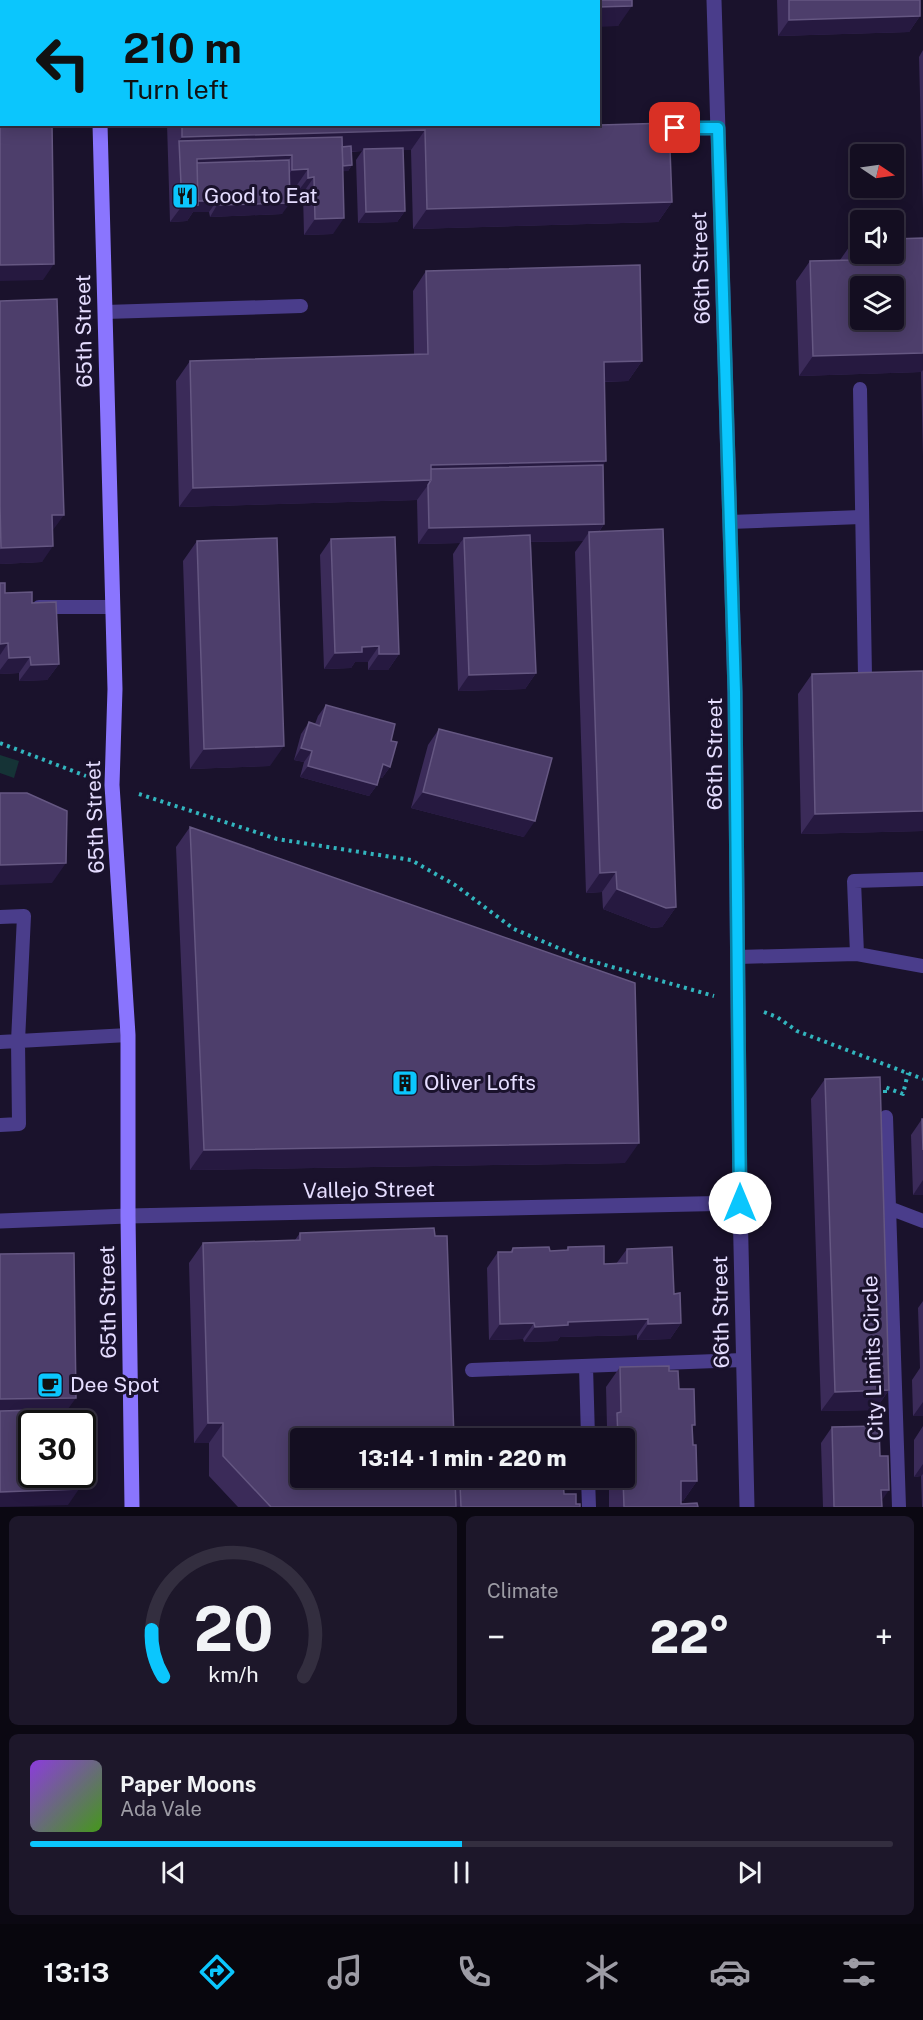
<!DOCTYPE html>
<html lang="en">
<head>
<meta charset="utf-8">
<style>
  :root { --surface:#140e21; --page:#1d172a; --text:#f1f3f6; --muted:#9d9ca5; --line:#332e3f; --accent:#0bc6fd }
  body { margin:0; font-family:"Public Sans",sans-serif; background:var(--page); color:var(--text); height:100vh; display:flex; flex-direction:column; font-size:22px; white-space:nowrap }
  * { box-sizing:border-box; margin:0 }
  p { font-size:20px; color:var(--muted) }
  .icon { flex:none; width:33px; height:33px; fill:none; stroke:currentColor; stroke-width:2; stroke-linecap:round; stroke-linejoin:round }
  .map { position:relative; height:1507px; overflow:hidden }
  .drawer { display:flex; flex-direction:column; gap:9px; padding:9px; background:#0b0812; flex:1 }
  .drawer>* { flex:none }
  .banner { position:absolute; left:0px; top:0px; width:600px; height:126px; box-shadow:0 3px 15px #0003,0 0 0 2px var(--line); background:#0bc6fd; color:#111; overflow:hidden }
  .needle { width:39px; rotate:103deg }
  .fabs { position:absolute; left:850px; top:144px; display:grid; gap:12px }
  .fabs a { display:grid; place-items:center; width:54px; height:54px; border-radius:6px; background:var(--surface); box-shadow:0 3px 15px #0003,0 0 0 2px var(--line); font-size:30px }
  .speed { position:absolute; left:18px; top:1410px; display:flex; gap:12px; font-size:30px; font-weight:700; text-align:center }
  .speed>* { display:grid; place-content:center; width:78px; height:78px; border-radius:50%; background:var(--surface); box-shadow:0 3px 15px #0003,0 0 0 2px var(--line); line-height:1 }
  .speed .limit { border:3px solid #111; border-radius:9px; background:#fff; color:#111 }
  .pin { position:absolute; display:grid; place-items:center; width:51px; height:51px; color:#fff; margin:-26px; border-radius:12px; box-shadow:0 3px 9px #0006 }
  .me { position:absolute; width:66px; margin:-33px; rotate:0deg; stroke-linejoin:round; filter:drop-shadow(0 0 4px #0008) }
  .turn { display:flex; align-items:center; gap:21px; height:126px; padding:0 24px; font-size:27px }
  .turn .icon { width:78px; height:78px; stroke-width:2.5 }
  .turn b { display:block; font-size:42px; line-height:51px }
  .big { font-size:45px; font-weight:800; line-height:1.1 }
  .drawer .tile { flex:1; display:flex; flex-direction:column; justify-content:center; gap:9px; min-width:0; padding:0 21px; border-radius:9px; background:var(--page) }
  .drawer .dial { align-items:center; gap:0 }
  .dial svg { height:156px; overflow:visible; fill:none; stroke:var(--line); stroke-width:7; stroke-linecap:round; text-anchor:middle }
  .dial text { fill:var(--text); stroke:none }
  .song { display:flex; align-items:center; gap:18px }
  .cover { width:72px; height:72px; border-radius:9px; background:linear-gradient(135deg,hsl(270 70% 55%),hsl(100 70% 35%)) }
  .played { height:6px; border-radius:3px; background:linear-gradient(90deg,var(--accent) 50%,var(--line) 50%) }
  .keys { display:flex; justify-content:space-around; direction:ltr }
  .heat { display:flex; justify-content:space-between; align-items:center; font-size:33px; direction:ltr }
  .drawer .tiles { flex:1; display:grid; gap:9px; grid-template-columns:1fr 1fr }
  .tile:last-child { grid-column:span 2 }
  .trip { position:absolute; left:290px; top:1428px; width:345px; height:60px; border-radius:6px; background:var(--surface); box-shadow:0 3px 15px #0003,0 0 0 2px var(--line); font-weight:800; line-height:60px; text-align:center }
  .menu { display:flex; height:96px; justify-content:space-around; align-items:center; background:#08060d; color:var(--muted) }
  .menu .icon { width:42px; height:42px }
  .menu .on { color:var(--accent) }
  .menu b { font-size:27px; color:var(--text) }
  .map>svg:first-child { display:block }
</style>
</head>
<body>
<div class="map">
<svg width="923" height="1507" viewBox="0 0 923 1507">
  <rect width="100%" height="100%" fill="#1a122c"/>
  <path fill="#153336" d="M 0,755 L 19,761 L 14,778 L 0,773 Z"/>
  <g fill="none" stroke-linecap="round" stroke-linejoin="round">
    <path stroke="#32b5be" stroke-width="4" stroke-dasharray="3 4.5" stroke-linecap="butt" d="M 0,743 L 86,776
      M 139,794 L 277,839 L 411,860 L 455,885 L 514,929 L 584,959 L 714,996
      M 764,1012 L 777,1017 L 797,1031 L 923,1079
      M 885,1093 L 885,1087 L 903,1094 L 908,1073"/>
    <path stroke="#4a3d8b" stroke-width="14" d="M 654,129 L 718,128
      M 105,312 L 301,306
      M 860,389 L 865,676
      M 730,522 L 861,517
      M 39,607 L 112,607
      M 0,917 L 24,916 L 18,1041 L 19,1124 L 0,1125
      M 857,954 L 854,881 L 923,879
      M 738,957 L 857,954 L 923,966
      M 0,1042 L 128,1035
      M 886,1117 L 899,1507
      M 889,1208 L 923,1221
      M 586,1366 L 588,1438
      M 472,1370 L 743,1360
      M 588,1478 L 589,1507"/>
    <path stroke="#4a3d8b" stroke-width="15" d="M 714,0 L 735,692 L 740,1203 L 747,1507
      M 0,1221 L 128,1216 L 740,1203"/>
    <path stroke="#8a75fe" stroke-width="15" d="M 97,0 L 97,2
      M 100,124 L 115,689 L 112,785 L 128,1035 L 128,1216 L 132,1507"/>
  </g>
  <path fill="#3b2b59" d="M 224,0 L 632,0 L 618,26 L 598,2 L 224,2 Z
    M 777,0 L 920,0 L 920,16 L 909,32 L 778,36 Z
    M 923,50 L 923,210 L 919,57 Z
    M 167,124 L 565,124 L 565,126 L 672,202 L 658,222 L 413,229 L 411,150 L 403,150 L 405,211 L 397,222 L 358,223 L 356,160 L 362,151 L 351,152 L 352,165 L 348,171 L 343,171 L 333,234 L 304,235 L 303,193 L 296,194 L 297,185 L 290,185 L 282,214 L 210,217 L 209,212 L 193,212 L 187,221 L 170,222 Z
    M 923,238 L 923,457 L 921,372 L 799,376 L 796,281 L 810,261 L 840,260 L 854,240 Z
    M 426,271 L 642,361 L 628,381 L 604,382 L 603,465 L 604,524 L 599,532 L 676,907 L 662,927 L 652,928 L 603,909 L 602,892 L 586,893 L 575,552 L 583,541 L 531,542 L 536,673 L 525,689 L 458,691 L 453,554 L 460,543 L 418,544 L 417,500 L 179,507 L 176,381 L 190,361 L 414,354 L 413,291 Z
    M 0,301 L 53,530 L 42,562 L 0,564 Z
    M 331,539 L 399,654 L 388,670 L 368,670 L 368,662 L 355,662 L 351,668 L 324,669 L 320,555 Z
    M 197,541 L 270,766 L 190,769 L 183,561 Z
    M 0,583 L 5,593 L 32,603 L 59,664 L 47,680 L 19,681 L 19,673 L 0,674 Z
    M 923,671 L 923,831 L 801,834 L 798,694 L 812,674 Z
    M 326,705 L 391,741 L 390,767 L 382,778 L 379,777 L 377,785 L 369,796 L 300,777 L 304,762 L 294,760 L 301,734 L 309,722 L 315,724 L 318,716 Z
    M 439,729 L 524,837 L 411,808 L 428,745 Z
    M 190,827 L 625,1163 L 190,1170 L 176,847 Z
    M 825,1079 L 889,1390 L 875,1410 L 821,1411 L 811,1099 Z
    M 922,1119 L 923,1119 L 923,1195 L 913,1195 L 911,1135 Z
    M 300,1233 L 455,1491 L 460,1484 L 470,1483 L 472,1481 L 508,1483 L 564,1494 L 580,1507 L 238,1507 L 209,1476 L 209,1443 L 194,1443 L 189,1263 L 203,1243 L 295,1240 Z
    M 568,1247 L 604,1264 L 616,1264 L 627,1249 L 674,1294 L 681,1323 L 670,1339 L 637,1340 L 637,1335 L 560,1337 L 557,1341 L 524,1342 L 523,1339 L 489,1340 L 487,1268 L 498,1252 L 510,1252 L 513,1248 L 550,1251 L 566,1250 Z
    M 923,1301 L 923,1416 L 913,1416 L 912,1380 L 920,1368 L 918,1308 Z
    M 620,1367 L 669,1371 L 679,1389 L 692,1429 L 693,1445 L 697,1481 L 683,1501 L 681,1501 L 681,1504 L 698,1507 L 609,1507 L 609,1478 L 624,1478 L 624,1438 L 603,1438 L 603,1433 L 607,1427 L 606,1387 Z
    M 923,1426 L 923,1507 L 922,1507 L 921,1476 L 914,1477 L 914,1440 Z
    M 832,1427 L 880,1456 L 882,1507 L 823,1507 L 821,1443 Z"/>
  <path fill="#261940" d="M 632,6 L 618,26 L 598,27 L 598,7 Z
    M 920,16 L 909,32 L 778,36 L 789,20 Z
    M 0,33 L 2,33 L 2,49 L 0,49 Z
    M 425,130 L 411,150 L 364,151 L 364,149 L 362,151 L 335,152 L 179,141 L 182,137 Z
    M 292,155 L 281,171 L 194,174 L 197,159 Z
    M 352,165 L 348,171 L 331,172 L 335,166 Z
    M 308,169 L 297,185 L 281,186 L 292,170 Z
    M 314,177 L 303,193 L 296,194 L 308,178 Z
    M 195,201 L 217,201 L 209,212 L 193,212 L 187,221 L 170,222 L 182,206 Z
    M 672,202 L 658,222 L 413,229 L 427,209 Z
    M 290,203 L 282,214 L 210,217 L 217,205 Z
    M 405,211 L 397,222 L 358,223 L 366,212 Z
    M 344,218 L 333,234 L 304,235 L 315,219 Z
    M 54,264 L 43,280 L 0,281 L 0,265 Z
    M 923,353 L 923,370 L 921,372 L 799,376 L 813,356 Z
    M 642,361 L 628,381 L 590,382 L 604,362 Z
    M 606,461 L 592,481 L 428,485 L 417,500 L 179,507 L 193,488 L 431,465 Z
    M 52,515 L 64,515 L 53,530 Z
    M 604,524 L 593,540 L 589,532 L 583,541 L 464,543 L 464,538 L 460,543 L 418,544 L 429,528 Z
    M 53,546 L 42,562 L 0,564 L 0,550 L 1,548 Z
    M 8,643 L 0,655 L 0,644 Z
    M 379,646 L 368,662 L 355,662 L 351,668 L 324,669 L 335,653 L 362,647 Z
    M 379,654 L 399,654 L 388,670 L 368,670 Z
    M 30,657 L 19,673 L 0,674 L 0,670 L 9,658 Z
    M 59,664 L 47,680 L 19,681 L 31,665 Z
    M 536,673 L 525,689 L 458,691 L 469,675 Z
    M 284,746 L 270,766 L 190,769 L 204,749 Z
    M 301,748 L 312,751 L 304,762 L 294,760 Z
    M 383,764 L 390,767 L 382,778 L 375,776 Z
    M 308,766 L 377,785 L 369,796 L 300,777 Z
    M 423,792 L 535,821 L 524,837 L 411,808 Z
    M 923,811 L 923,831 L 801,834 L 815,814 Z
    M 66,863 L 52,883 L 0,885 L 0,865 Z
    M 616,872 L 602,892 L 586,893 L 600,873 Z
    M 617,889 L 676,907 L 662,927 L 652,928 L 603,909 Z
    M 639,1143 L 625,1163 L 190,1170 L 204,1150 Z
    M 923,1180 L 923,1195 L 913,1195 Z
    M 648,1319 L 637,1335 L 560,1337 L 557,1341 L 524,1342 L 535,1327 L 568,1322 Z
    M 534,1323 L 523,1339 L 489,1340 L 500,1324 Z
    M 681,1323 L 670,1339 L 637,1340 L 648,1324 Z
    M 889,1390 L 875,1410 L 821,1411 L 835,1392 Z
    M 76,1398 L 65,1413 L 0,1414 L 0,1399 Z
    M 923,1402 L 923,1416 L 913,1416 Z
    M 208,1423 L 223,1423 L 209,1443 L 194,1443 Z
    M 923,1464 L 923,1474 L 921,1476 L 914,1477 Z
    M 681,1481 L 697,1481 L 683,1501 L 667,1501 Z
    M 79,1489 L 68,1505 L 0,1507 L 0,1492 Z
    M 881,1490 L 889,1490 L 878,1506 Z"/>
  <path fill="#4d3e6b" stroke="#655782" stroke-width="1.5" fill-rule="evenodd" d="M 0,0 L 48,0 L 48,2 L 2,2 L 2,33 L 0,33 Z
    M 235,0 L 418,0 L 418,2 L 235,2 Z
    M 421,0 L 632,0 L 632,6 L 598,7 L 598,2 L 421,2 Z
    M 789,0 L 920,0 L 920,16 L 789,20 Z
    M 0,52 L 2,52 L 2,124 L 52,124 L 54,264 L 0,265 Z
    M 669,123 L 672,202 L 427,209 L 425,130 L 182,137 L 182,124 L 565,124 L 565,126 Z
    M 342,137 L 344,218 L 315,219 L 314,177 L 308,178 L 308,169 L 292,170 L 292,155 L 197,159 L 198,205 L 182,206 L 179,141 Z
    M 351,146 L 352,165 L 343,166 L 342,147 Z
    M 403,148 L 405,211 L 366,212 L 364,149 Z
    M 289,160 L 290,203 L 217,205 L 217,201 L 198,201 L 197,163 Z
    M 923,238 L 923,353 L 813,356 L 810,261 L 854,260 L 854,240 L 861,240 L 861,254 L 894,254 L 894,239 ZM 861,286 L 894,286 L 894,320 L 861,320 Z
    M 640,265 L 642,361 L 604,362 L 606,461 L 431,465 L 431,480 L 193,488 L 190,361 L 428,354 L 426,271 Z
    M 57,299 L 64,515 L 52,515 L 53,546 L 1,548 L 0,505 L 0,301 Z
    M 603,465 L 604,524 L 429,528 L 428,485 L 431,480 L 431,469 Z
    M 663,529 L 676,907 L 666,908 L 617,889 L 616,872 L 600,873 L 589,532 Z
    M 530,535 L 536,673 L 469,675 L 464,538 Z
    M 395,537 L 399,654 L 379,654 L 379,646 L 362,647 L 362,652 L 335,653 L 331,539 Z
    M 277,538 L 284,746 L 204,749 L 197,541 Z
    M 0,583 L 5,583 L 5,593 L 32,592 L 32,603 L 56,602 L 59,664 L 31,665 L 30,657 L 9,658 L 8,643 L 0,644 Z
    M 923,671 L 923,811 L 815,814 L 812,674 Z
    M 326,705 L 395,724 L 391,741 L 397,742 L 390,767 L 383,764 L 377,785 L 308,766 L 312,751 L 301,748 L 309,722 L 320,726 Z
    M 439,729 L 552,758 L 535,821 L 423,792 Z
    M 0,793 L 27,793 L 67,811 L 66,863 L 0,865 Z
    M 190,827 L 635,983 L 639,1143 L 204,1150 Z
    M 880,1077 L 889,1390 L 835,1392 L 825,1079 Z
    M 922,1119 L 923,1119 L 923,1150 Z
    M 434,1228 L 435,1236 L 447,1236 L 454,1438 L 300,1438 L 300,1478 L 455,1478 L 456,1507 L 271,1507 L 223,1456 L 223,1423 L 208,1423 L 203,1243 L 300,1240 L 300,1233 Z
    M 604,1246 L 604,1264 L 627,1263 L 627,1249 L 672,1247 L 674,1294 L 680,1293 L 681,1323 L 648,1324 L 648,1319 L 568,1322 L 568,1325 L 535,1327 L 534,1323 L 500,1324 L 498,1252 L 512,1252 L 513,1248 L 549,1247 L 550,1251 L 568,1250 L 568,1247 Z
    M 74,1253 L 76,1398 L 0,1399 L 0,1254 Z
    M 669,1366 L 669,1371 L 678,1371 L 679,1389 L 694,1389 L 695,1425 L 692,1425 L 693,1445 L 696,1445 L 697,1481 L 681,1481 L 681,1504 L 697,1503 L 698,1507 L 624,1507 L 623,1478 L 624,1478 L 624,1438 L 618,1438 L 617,1413 L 621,1412 L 620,1367 Z
    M 77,1409 L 77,1424 L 32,1424 L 32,1474 L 78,1474 L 79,1489 L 0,1492 L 0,1411 Z
    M 879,1426 L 880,1456 L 888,1456 L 889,1490 L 881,1490 L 882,1507 L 834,1507 L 832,1427 Z
    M 563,1479 L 564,1494 L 576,1494 L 576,1504 L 580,1504 L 580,1507 L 461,1507 L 460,1484 L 472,1483 L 472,1481 L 507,1480 L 508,1483 Z"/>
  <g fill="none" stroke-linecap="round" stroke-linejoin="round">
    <defs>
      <path id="route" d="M 675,128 L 718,128 L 735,692 L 740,1203"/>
    </defs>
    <use href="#route" stroke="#0781a4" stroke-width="15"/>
    <use href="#route" stroke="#0bc6fd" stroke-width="10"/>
  </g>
  <defs>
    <symbol id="restaurant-square" viewBox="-11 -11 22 22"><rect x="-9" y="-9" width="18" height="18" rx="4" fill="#0bc6fd" stroke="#1a122c"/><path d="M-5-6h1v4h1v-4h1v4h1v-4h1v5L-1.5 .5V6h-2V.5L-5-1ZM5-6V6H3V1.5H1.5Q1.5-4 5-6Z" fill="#111"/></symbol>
    <symbol id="building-square" viewBox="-11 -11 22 22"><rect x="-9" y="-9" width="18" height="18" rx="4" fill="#0bc6fd" stroke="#1a122c"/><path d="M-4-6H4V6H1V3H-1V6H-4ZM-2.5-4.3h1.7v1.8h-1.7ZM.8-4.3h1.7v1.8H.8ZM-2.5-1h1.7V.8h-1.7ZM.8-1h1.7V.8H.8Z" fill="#111"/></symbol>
    <symbol id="cafe-square" viewBox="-11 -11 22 22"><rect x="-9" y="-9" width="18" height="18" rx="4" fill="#0bc6fd" stroke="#1a122c"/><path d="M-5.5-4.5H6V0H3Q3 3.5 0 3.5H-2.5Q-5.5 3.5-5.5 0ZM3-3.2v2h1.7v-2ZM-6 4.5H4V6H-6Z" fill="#111"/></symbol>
  </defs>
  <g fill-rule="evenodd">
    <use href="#restaurant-square" x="170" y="181" width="30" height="30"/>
    <use href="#building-square" x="390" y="1068" width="30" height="30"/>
    <use href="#cafe-square" x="35" y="1370" width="30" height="30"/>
  </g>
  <g text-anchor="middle" stroke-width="6" stroke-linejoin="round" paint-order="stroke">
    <g font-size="21" fill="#e5ddff" stroke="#1a122c" text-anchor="start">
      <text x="204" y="203">Good to Eat</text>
      <text x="424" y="1090">Oliver Lofts</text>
      <text x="70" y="1392">Dee Spot</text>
    </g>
    <g font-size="21" fill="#e5ddff" stroke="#1a122c">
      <text transform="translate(701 268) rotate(-92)" y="7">66th Street</text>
      <text transform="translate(84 331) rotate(-91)" y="7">65th Street</text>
      <text transform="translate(715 754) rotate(-90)" y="7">66th Street</text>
      <text transform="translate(95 817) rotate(-92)" y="7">65th Street</text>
      <text transform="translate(369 1190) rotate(-1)" y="7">Vallejo Street</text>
      <text transform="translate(108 1302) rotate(-91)" y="7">65th Street</text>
      <text transform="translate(721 1312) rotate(-91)" y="7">66th Street</text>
      <text transform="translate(873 1358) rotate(-92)" y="7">City Limits Circle</text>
    </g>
  </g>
</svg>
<div class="fabs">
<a><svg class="needle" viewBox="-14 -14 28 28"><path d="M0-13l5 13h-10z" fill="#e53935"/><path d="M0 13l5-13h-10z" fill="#9d9ca5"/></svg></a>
<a><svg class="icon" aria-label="sound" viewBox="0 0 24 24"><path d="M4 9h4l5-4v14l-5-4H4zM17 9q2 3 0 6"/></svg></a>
<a><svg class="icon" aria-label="layers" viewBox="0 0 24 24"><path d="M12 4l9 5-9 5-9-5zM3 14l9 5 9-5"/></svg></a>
</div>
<div class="speed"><div class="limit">30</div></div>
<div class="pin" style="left:675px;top:128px;background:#d93025"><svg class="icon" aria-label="arrive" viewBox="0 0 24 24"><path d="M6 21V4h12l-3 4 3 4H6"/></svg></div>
<svg class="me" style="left:740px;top:1203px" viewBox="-20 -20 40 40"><circle r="19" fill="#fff"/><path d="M0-13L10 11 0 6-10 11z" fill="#0bc6fd"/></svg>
<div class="trip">13:14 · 1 min · 220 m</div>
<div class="banner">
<div class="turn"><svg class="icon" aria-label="left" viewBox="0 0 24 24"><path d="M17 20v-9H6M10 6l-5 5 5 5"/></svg><div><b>210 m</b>Turn left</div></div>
</div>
</div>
<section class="drawer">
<div class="tiles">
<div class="tile dial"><svg viewBox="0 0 100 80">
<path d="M14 69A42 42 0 1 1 86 69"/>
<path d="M14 69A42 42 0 0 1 8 45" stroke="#0bc6fd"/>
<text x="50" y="56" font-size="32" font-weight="700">20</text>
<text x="50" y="72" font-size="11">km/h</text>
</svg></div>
<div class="tile"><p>Climate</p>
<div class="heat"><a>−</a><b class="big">22°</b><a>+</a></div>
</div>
<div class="tile">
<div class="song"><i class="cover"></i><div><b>Paper Moons</b><p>Ada Vale</p></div></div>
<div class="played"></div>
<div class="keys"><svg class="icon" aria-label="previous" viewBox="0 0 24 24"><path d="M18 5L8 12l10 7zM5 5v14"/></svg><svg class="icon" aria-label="pause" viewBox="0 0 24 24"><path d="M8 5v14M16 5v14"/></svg><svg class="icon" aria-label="next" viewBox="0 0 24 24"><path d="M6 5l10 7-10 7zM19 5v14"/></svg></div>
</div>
</div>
</section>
<nav class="menu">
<b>13:13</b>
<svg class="icon on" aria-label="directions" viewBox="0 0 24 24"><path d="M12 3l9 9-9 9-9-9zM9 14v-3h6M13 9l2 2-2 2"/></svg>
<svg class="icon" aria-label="music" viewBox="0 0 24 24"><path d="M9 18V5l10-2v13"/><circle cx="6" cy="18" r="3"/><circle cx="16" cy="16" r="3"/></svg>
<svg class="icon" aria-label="phone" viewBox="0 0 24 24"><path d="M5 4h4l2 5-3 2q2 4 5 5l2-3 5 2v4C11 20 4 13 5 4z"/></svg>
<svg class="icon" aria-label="climate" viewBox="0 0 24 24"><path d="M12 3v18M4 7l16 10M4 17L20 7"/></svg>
<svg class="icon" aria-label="car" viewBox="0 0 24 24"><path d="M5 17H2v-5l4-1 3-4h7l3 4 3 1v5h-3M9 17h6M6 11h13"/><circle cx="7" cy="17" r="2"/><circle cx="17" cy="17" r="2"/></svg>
<svg class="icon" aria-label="filters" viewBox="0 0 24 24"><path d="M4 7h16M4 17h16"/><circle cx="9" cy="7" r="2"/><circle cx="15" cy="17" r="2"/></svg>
</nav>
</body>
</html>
